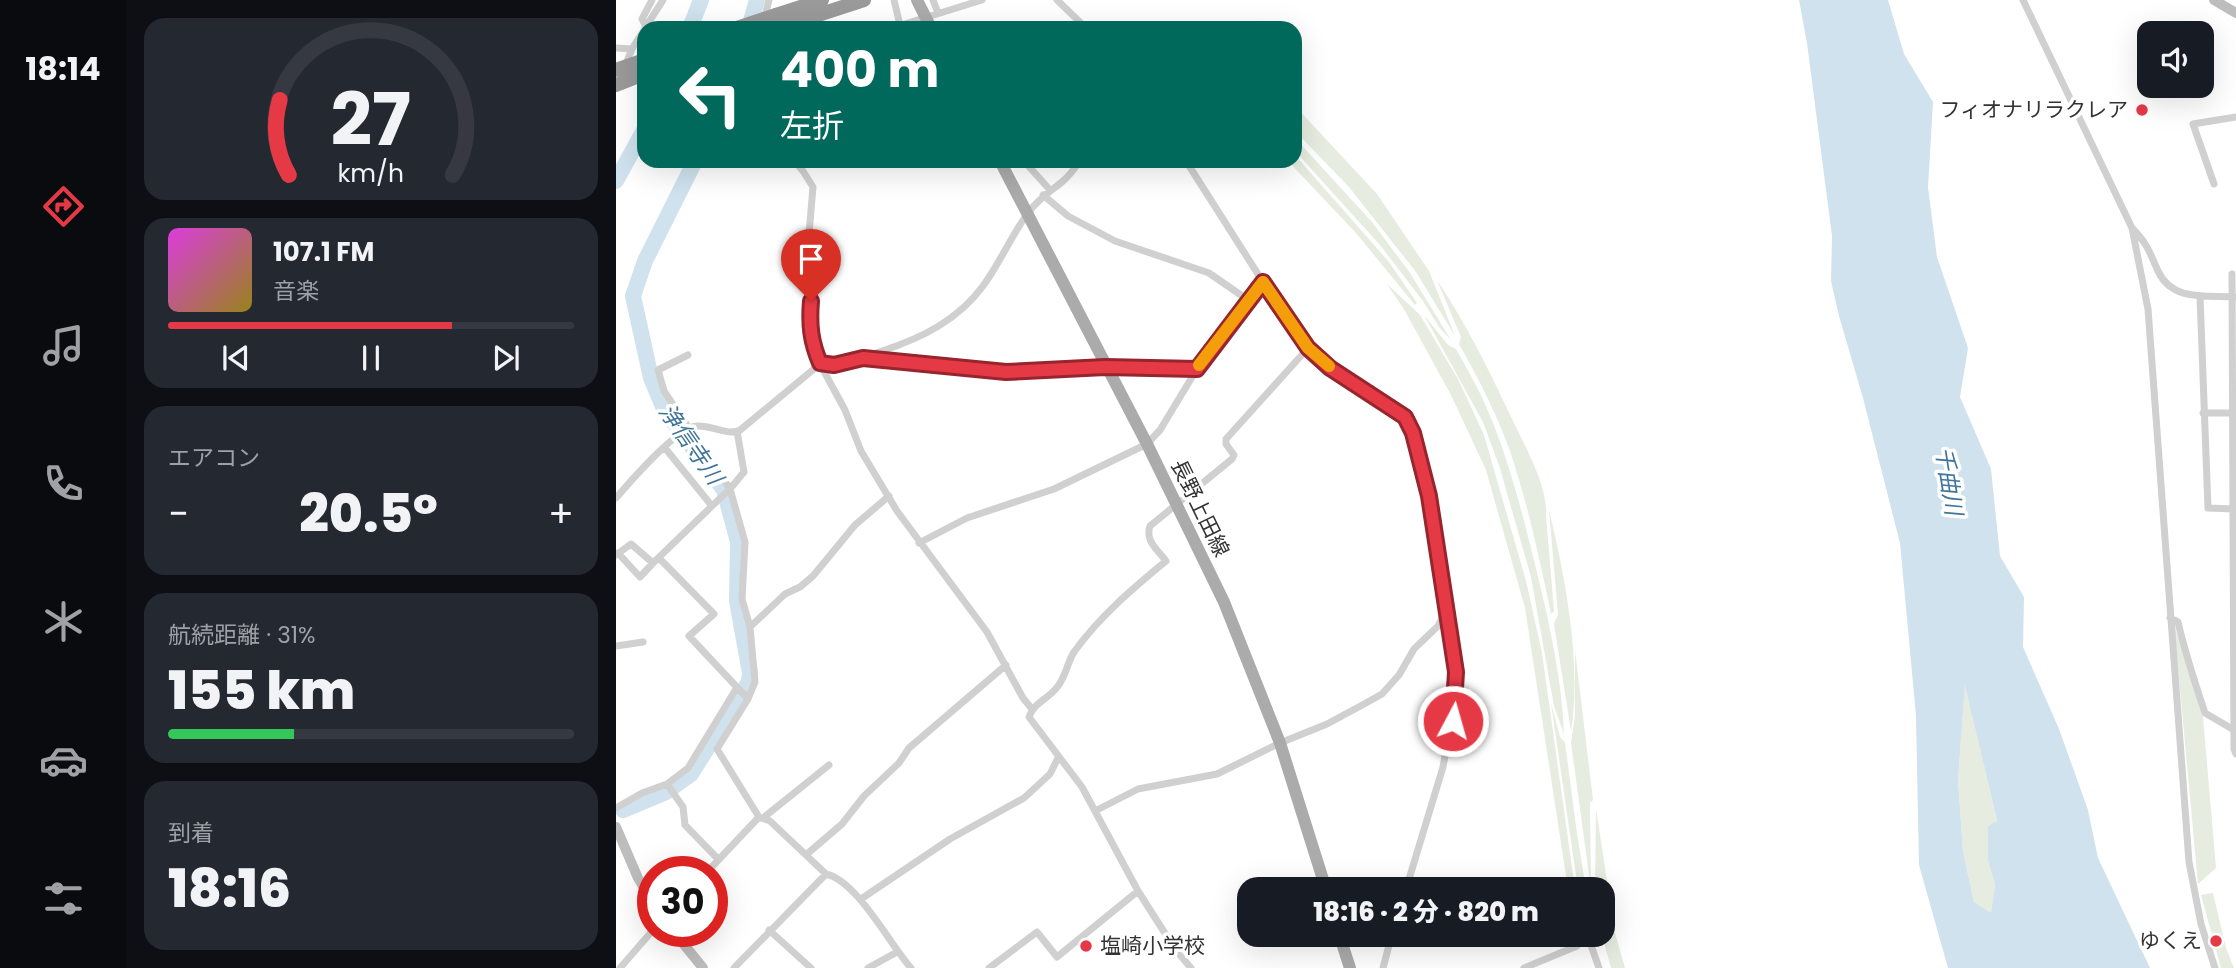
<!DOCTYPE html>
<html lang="ja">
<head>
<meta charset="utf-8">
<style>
  :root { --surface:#171b24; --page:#242831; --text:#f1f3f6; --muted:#9ea1a6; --line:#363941; --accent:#e63946 }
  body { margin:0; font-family:Poppins,"Noto Sans JP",sans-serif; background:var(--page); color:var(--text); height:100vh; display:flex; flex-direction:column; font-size:26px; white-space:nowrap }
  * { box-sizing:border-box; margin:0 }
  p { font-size:23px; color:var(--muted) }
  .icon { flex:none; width:38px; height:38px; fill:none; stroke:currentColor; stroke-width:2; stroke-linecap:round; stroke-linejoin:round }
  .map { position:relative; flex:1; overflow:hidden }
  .panel { display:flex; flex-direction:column; gap:18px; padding:18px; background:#0d0f14; width:490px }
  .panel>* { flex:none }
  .top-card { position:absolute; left:21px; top:21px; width:665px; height:147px; border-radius:21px; box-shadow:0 7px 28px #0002; background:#00695c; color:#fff; overflow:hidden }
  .fabs { position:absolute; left:1521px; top:21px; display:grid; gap:14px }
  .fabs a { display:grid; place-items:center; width:77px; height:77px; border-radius:14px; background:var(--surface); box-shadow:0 7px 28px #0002; font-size:35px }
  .speed { position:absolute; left:21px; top:856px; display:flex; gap:14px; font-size:35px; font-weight:700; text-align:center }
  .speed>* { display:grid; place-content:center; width:91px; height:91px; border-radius:50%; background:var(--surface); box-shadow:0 7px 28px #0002; line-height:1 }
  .speed .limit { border:10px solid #d22; background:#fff; color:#111 }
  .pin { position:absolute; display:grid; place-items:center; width:60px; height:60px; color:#fff; margin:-72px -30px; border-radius:50% 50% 50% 0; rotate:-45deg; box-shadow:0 0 7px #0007 }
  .pin .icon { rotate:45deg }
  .me { position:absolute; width:77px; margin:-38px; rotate:6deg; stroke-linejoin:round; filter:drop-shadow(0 0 5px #0008) }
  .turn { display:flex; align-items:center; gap:24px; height:147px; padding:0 28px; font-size:32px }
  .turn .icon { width:91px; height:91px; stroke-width:2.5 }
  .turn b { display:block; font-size:49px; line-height:60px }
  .big { font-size:52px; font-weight:800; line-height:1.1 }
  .panel .tile { flex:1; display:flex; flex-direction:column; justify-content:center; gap:10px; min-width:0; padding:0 24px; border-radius:21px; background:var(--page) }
  .panel .dial { align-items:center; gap:0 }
  .dial svg { height:182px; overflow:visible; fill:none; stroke:var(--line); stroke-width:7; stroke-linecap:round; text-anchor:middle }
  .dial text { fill:var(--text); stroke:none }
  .song { display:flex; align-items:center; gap:21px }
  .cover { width:84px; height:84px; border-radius:10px; background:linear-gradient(135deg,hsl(300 70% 55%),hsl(50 70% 35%)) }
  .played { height:7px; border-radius:4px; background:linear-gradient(90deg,var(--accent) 70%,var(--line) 70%) }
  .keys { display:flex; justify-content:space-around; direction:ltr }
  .heat { display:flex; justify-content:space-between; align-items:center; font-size:38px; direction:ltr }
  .charge { height:10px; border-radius:5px; background:linear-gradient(90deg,#34c759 31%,var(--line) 0) }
  .trip { position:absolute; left:621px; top:877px; width:378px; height:70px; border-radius:21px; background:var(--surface); box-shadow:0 7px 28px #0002; font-weight:800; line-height:70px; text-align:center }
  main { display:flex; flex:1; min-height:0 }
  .dock { display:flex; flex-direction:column; width:126px; justify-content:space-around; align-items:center; background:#090b0e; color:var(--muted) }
  .dock .icon { width:49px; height:49px }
  .dock .selected { color:var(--accent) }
  .dock b { font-size:32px; color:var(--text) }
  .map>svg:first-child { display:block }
</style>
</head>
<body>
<main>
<nav class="dock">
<b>18:14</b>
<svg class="icon selected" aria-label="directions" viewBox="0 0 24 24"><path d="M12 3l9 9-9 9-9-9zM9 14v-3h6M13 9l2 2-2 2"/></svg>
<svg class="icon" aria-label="music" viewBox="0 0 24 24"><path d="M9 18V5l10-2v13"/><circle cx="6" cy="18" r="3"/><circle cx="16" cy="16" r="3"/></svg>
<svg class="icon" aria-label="phone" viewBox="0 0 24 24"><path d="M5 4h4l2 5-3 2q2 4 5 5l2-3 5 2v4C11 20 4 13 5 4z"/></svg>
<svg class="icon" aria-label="climate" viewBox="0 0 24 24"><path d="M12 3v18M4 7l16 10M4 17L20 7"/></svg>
<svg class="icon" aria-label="car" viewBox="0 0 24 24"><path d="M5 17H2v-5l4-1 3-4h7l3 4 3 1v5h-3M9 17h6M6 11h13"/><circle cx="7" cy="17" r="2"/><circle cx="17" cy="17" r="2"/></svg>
<svg class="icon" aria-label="filters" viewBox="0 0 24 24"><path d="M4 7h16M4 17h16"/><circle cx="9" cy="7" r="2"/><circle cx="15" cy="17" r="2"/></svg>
</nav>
<section class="panel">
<div class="tile dial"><svg viewBox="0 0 100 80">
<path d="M14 69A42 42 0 1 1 86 69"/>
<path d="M14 69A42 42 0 0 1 10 36" stroke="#e63946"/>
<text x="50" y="56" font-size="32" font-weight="700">27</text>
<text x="50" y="72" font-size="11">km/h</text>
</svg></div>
<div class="tile">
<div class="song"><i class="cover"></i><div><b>107.1 FM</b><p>音楽</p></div></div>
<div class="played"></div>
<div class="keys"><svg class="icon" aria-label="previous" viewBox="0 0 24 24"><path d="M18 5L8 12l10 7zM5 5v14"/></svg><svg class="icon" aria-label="pause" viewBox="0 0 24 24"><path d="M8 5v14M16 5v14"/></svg><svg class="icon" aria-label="next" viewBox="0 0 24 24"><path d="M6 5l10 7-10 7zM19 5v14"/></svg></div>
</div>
<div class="tile"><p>エアコン</p>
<div class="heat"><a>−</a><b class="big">20.5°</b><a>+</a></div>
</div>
<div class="tile"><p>航続距離 · 31%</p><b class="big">155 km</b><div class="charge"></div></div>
<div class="tile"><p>到着</p><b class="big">18:16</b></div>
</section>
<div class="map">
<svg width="1620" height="968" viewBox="0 0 1620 968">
  <rect width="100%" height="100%" fill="#fff"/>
  <path fill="#e6ecdf" d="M 679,106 L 761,194 L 813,271 L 839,336 L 800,272 L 733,187 L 679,131 Z
    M 679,138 L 756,222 L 794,273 L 835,340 L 823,327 L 807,301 L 764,245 L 679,151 Z
    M 679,155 L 773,262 L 801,303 L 799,305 L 740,233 L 672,161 L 679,161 Z
    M 821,280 C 851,325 874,372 897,421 C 910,448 932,487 930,516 L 938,611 L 935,614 C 924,561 913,509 896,457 C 883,418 863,380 843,344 L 845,337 Z
    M 771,284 L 804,315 L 842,379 L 868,435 L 910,581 L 926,653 L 959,889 L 952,889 L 909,608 L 870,470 L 835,395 L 789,311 Z
    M 808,315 L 832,345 L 840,349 C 851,369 863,389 872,411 C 895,465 909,524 923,581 C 935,631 946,683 948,734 L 938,706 L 915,577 L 883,465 L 867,422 Z
    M 933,510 C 949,576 966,664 955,731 L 938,624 L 942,614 Z
    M 1558,624 L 1587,717 L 1600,868 L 1582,884 Z
    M 959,650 L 977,800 L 974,803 L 975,889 L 955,743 L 959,715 Z
    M 1349,682 L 1381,822 L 1372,826 L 1372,861 L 1379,884 L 1375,914 L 1358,902 L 1347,851 L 1342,780 Z
    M 935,703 L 944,737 L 949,742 L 961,834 L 970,889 L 962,889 Z
    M 980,809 L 999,933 L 1009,968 L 995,968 L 986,935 L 987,889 L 979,889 Z
    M 1597,893 L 1610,948 L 1618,968 L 1605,968 L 1585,895 Z"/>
  <path fill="#cfe2ee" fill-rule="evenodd" d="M 1183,0 L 1272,0 L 1288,54 L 1317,102 L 1312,187 L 1321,257 L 1352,348 L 1344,397 L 1375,469 L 1384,556 L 1408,597 L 1407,647 L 1443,729 L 1472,810 L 1482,858 L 1534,968 L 1332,968 L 1303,865 L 1300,716 L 1284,543 L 1247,398 L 1223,316 L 1215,281 L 1216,236 L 1191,43 ZM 1349,685 L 1381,821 L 1372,826 L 1372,861 L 1379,884 L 1375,913 L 1358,902 L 1347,851 L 1342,780 Z"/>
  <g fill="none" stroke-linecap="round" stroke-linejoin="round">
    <path stroke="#cfe2ee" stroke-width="16" d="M 74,28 L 85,0
      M 133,28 L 141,0
      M 0,181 L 28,130
      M 7,810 L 50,792 L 75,774 L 133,682 L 134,673 L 121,601 L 122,542 L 108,490 L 48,409 L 35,378 L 17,296 L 29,261 L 79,161"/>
    <path stroke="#d0d0d0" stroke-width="7" d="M 278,0 L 284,25
      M 317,0 L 322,13
      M 441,0 L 470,28
      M 1407,0 L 1516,228 L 1532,309 L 1573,862 L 1585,924 L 1599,968
      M 30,27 L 26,19 L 36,0
      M 29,28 L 47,0
      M 146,28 L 153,0
      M 276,28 L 366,0
      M 0,48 L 16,49
      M 9,66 L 16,49 L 28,30
      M 178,161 L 187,171 L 197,187 L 193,234 L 193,324 L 196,344 L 204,364 L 229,410 L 245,451 L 281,511 L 371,632 L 407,698 L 416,709
      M 408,161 L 434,190
      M 570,161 L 647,282 L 692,348 L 714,367 L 789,417 L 801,445 L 828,583 L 830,612 L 840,672 L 840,693 L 827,767 L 790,889
      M 1598,184 L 1577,124 L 1620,117
      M 427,195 L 452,216 L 499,241 L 593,273 L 632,300
      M 1517,229 C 1532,245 1533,251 1542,271 C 1556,302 1591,295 1620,297
      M 1616,274 L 1618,749 L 1620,754
      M 1584,296 L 1592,508 L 1618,509
      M 72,355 L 42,370 L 48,391 L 114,489 L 128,472 L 121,431
      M 251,358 L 390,372 L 489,367 L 581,369
      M 1587,413 L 1619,413
      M 273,496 L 239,525 L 197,576 L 184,587 L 169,594 L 134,627 L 139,682 L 132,699 L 101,749 L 143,817 L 154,821 L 210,874 C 241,881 273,943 295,968
      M 0,498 C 14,482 61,427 81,426 C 96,425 108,435 123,431 L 204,364 C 226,365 246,358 266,351 C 306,338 342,320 367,286 C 384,263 395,236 412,213 C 422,199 434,192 447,181 C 453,176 459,168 464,161
      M 96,506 L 114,489 L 129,542 L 126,599 L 134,627
      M 303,543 L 351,518 L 438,489 L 531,444 L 544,430 L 581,369 L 647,282
      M 2,553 L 24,577 L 37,563
      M 0,555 L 15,544 L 37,563 L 96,506 L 49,448
      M 43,558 L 98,614 L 73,636 L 132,699
      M 1554,618 L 1562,622 C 1569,653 1579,683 1589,713 L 1618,730
      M 0,646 L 27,642
      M 51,784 L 67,807 L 69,825 L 102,859
      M 0,808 L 26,793 L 51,784 L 72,768 L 120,689
      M 479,811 L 522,789 L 601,774 L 664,743 L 711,724 L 750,703 L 766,694 L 783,675 L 798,649 L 822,626 L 829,613
      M 147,818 L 213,765
      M 191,854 L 226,824 L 248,796 L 283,763 L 293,748 L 390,665
      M 91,872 L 143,817
      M 245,899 L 334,839 L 408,798 L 434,774 L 442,758
      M 153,930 L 195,968
      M 971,934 L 983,968
      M 4,968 L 37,930
      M 118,968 L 210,874
      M 252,968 L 281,952
      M 373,968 L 421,932 L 441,957 L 522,891
      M 575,968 L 559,949 L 522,891 L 466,787 L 413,717 C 418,702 433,699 442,686 C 450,676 451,663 458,652 C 484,616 516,589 550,561 C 541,549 529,541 534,526 L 616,459 L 618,455 L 610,444 L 610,439 L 692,348
      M 767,968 L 776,934
      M 908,968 L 961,946 L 962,934"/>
    <path stroke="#bdbdbd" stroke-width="10" d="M 1598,0 L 1620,13
      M 0,827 L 22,878 L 37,903
      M 57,931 L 87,968"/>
    <path stroke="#ababab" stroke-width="12" d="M 301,0 L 315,28
      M 384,161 L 531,444 L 608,602 L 664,743 L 710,889
      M 723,934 L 734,968"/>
    <path stroke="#9a9a9a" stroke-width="14" d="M 160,15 L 206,0
      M 162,28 L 248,0"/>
    <path stroke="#9a9a9a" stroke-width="14" d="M 121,28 L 160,15
      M 0,70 L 28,60
      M 0,85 L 28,74"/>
  </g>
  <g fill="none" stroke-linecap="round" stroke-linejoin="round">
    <defs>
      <path id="route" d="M 195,301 C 193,325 195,342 204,363 L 218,365 L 247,358 L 390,372 L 489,367 L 581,369 L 647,282 L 692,348 L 714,368 L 789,417 L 797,433 L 813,496 L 840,672 L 837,721"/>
    </defs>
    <use href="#route" stroke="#96252e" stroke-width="18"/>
    <use href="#route" stroke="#e63946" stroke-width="12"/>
    <path stroke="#f59e0b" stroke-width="12" d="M 583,365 L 647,282 L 692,348 L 713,366"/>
  </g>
  <g fill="#e63946" stroke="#fff" stroke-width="2.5">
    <circle cx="1526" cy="110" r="7"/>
    <circle cx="1600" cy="941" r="7"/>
    <circle cx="470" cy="946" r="7"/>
  </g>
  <g text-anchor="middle" stroke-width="7" stroke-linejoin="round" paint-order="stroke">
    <g font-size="21" fill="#333" stroke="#fff" text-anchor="end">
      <text x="1512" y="117">フィオナリラクレア</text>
      <text x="1586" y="948">ゆくえ</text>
      <text x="484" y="953" text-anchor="start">塩崎小学校</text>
    </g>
    <g font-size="21" fill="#333" stroke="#fff">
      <text transform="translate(584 508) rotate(64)" y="7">長野上田線</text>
    </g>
    <g font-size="23" font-style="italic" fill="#3f7597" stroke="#fff">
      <text transform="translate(75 444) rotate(55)" y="8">浄信寺川</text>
      <text transform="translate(1333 481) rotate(81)" y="8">千曲川</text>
    </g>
  </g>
</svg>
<div class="fabs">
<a><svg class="icon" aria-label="sound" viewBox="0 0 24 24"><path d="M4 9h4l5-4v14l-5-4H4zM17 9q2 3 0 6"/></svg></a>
</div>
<div class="speed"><div class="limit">30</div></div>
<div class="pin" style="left:195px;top:301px;background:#d93025"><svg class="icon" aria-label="arrive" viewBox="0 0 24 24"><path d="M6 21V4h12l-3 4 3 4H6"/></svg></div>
<svg class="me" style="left:837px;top:721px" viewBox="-20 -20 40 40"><circle r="17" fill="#e63946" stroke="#fff" stroke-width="3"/><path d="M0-11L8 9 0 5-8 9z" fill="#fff"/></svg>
<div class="trip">18:16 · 2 分 · 820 m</div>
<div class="top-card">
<div class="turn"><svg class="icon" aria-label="left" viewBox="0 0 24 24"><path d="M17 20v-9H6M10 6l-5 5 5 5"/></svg><div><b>400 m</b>左折</div></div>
</div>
</div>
</main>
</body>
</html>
